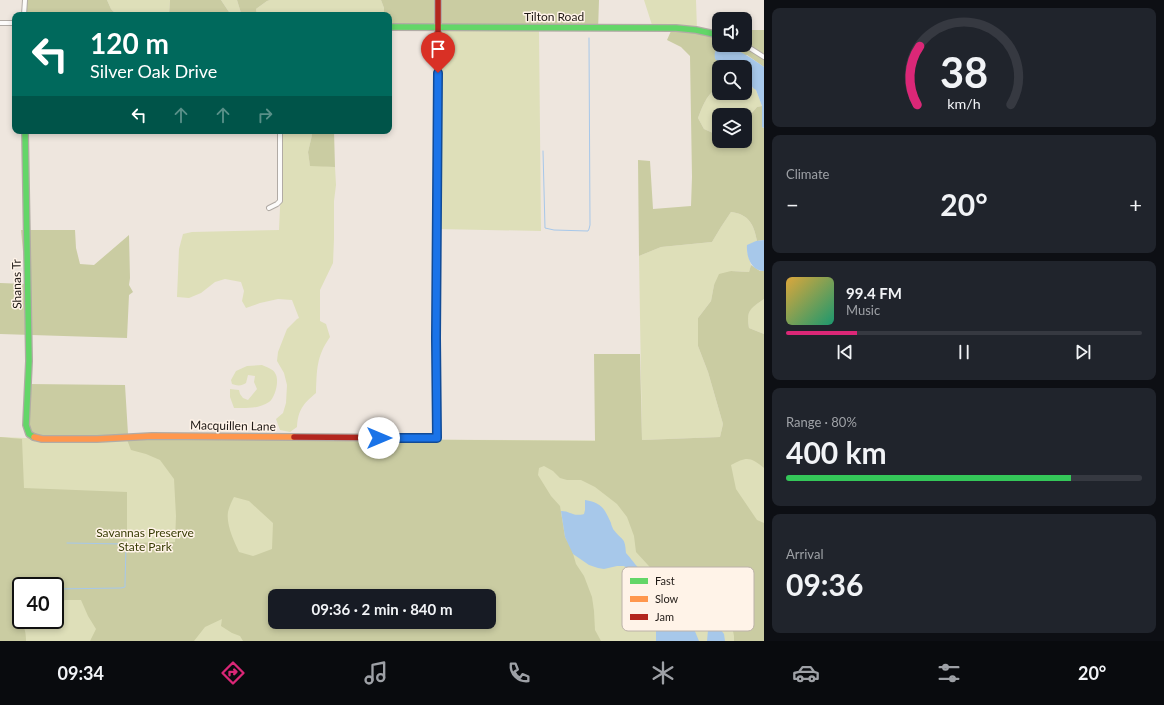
<!DOCTYPE html>
<html lang="en">
<head>
<meta charset="utf-8">
<style>
  :root { --surface:#171b24; --page:#20242c; --text:#f1f3f6; --muted:#9ea1a6; --line:#363941; --accent:#db2777 }
  body { margin:0; font-family:Lato,sans-serif; background:var(--page); color:var(--text); height:100vh; display:flex; flex-direction:column; font-size:15px; white-space:nowrap }
  * { box-sizing:border-box; margin:0 }
  p { font-size:13px; color:var(--muted) }
  .icon { flex:none; width:22px; height:22px; fill:none; stroke:currentColor; stroke-width:2; stroke-linecap:round; stroke-linejoin:round }
  .map { position:relative; flex:1; overflow:hidden }
  .panel { display:flex; flex-direction:column; gap:8px; padding:8px; background:#0d0f14; width:400px }
  .panel>* { flex:none }
  .hud { position:absolute; left:12px; top:12px; width:380px; height:122px; border-radius:8px; box-shadow:0 2px 6px #0003; background:#00695c; color:#fff; overflow:hidden }
  .tools { position:absolute; left:712px; top:12px; display:grid; gap:8px }
  .tools a { display:grid; place-items:center; width:40px; height:40px; border-radius:8px; background:var(--surface); box-shadow:0 2px 6px #0003; font-size:20px }
  .speed { position:absolute; left:12px; top:577px; display:flex; gap:8px; font-size:20px; font-weight:700; text-align:center }
  .speed>* { display:grid; place-content:center; width:52px; height:52px; border-radius:50%; background:var(--surface); box-shadow:0 2px 6px #0003; line-height:1 }
  .speed .limit { border:2px solid #111; border-radius:6px; background:#fff; color:#111 }
  .pin { position:absolute; display:grid; place-items:center; width:34px; height:34px; color:#fff; margin:-41px -17px; border-radius:50% 50% 50% 0; rotate:-45deg; box-shadow:0 0 4px #0007 }
  .pin .icon { rotate:45deg }
  .me { position:absolute; width:44px; margin:-22px; rotate:90deg; stroke-linejoin:round; filter:drop-shadow(0 0 3px #0008) }
  .turn { display:flex; align-items:center; gap:14px; height:84px; padding:0 12px; font-size:18px }
  .turn .icon { width:52px; height:52px; stroke-width:2.5 }
  .turn b { display:block; font-size:28px; line-height:34px }
  .lanes { display:flex; align-items:center; height:38px; padding:0 12px; background:#0003; justify-content:center; gap:20px; direction:ltr }
  .lanes .off { opacity:.35 }
  .big { font-size:30px; font-weight:700; line-height:1.1 }
  .panel .tile { flex:1; display:flex; flex-direction:column; justify-content:center; gap:6px; min-width:0; padding:0 14px; border-radius:8px; background:var(--page) }
  .panel .dial { align-items:center; gap:0 }
  .dial svg { height:104px; overflow:visible; fill:none; stroke:var(--line); stroke-width:7; stroke-linecap:round; text-anchor:middle }
  .dial text { fill:var(--text); stroke:none }
  .song { display:flex; align-items:center; gap:12px }
  .cover { width:48px; height:48px; border-radius:6px; background:linear-gradient(135deg,hsl(40 70% 55%),hsl(160 70% 35%)) }
  .played { height:4px; border-radius:2px; background:linear-gradient(90deg,var(--accent) 20%,var(--line) 20%) }
  .keys { display:flex; justify-content:space-around; direction:ltr }
  .heat { display:flex; justify-content:space-between; align-items:center; font-size:22px; direction:ltr }
  .charge { height:6px; border-radius:3px; background:linear-gradient(90deg,#34c759 80%,var(--line) 0) }
  .trip { position:absolute; left:268px; top:589px; width:228px; height:40px; border-radius:8px; background:var(--surface); box-shadow:0 2px 6px #0003; font-weight:700; line-height:40px; text-align:center }
  .tabs { display:flex; height:64px; justify-content:space-around; align-items:center; background:#090b0e; color:var(--muted) }
  .tabs .icon { width:28px; height:28px }
  .tabs .current { color:var(--accent) }
  .tabs b { font-size:18px; color:var(--text) }
  main { display:flex; flex:1; min-height:0 }
  .map>svg:first-child { display:block }
</style>
</head>
<body>
<main>
<div class="map">
<svg width="764" height="641" viewBox="0 0 764 641">
  <rect width="100%" height="100%" fill="#eee6de"/>
  <path fill="#dedfb9" fill-rule="evenodd" d="M 107,0 L 170,0 L 169,15 L 117,15 L 111,9 Z
    M 221,0 L 237,0 L 241,13 L 238,15 L 231,15 Z
    M 270,0 L 381,0 L 384,8 L 384,15 L 361,14 L 335,15 L 257,15 L 256,9 L 267,1 Z
    M 644,0 L 696,0 L 697,30 L 652,31 L 652,25 Z
    M 434,31 L 539,31 L 541,231 L 437,229 Z
    M 745,82 L 756,90 L 762,106 L 757,107 L 745,121 L 745,115 L 719,115 L 719,132 L 713,133 L 704,129 L 698,118 C 704,103 706,96 719,86 L 719,93 L 745,93 Z
    M 280,131 L 311,131 L 312,135 L 308,152 L 310,165 L 335,167 L 336,185 L 334,201 L 334,239 L 333,263 L 320,290 L 320,321 L 326,324 L 330,337 C 316,357 317,370 316,393 C 303,404 298,410 297,427 L 290,432 L 280,430 L 276,419 L 283,413 L 286,403 L 287,385 L 284,373 L 277,361 L 278,352 L 287,329 L 297,319 L 299,318 L 292,300 L 278,299 L 260,303 L 246,308 L 242,301 L 244,291 L 241,282 L 225,279 L 215,282 L 201,293 L 189,298 L 177,297 L 179,249 L 183,234 L 192,232 L 279,230 L 281,186 Z
    M 731,212 C 749,214 754,225 757,241 L 747,246 L 747,251 L 751,265 L 749,272 L 731,271 L 714,285 L 711,301 L 698,318 L 698,346 L 708,372 L 723,424 L 720,437 L 642,440 L 639,256 L 661,247 L 712,242 L 721,227 Z
    M 764,299 L 764,334 L 749,328 C 746,310 749,309 764,299 Z
    M 262,365 C 266,367 273,369 275,373 C 280,380 275,398 269,402 C 259,409 246,408 234,408 L 230,397 L 230,389 L 239,390 L 240,394 L 243,398 L 248,400 L 257,389 L 254,382 L 255,376 L 248,375 L 246,383 C 242,386 237,386 232,384 L 231,380 L 236,371 L 247,366 Z
    M 0,437 L 25,438 L 764,441 L 764,641 L 0,641 ZM 21,586 L 55,586 L 55,620 L 21,620 ZM 275,596 L 489,596 L 489,622 L 275,622 Z"/>
  <path fill="#cacca2" fill-rule="evenodd" d="M 25,0 L 107,0 L 111,9 L 117,15 L 25,15 Z
    M 170,0 L 221,0 L 231,15 L 169,15 Z
    M 237,0 L 270,0 L 267,1 L 256,9 L 257,15 L 238,15 L 241,13 Z
    M 381,0 L 599,0 L 598,31 L 434,31 L 389,29 L 389,15 L 384,15 L 384,8 Z
    M 719,30 L 719,45 L 745,45 L 745,30 L 764,30 L 764,67 L 747,55 L 720,64 L 729,67 L 719,67 L 719,86 C 706,96 704,103 698,118 L 704,129 L 713,133 L 719,132 L 719,141 L 745,141 L 745,121 L 757,107 L 762,106 C 763,113 762,120 762,127 L 764,128 L 764,240 L 757,241 C 754,225 749,214 731,212 L 721,227 L 712,242 L 661,247 L 639,256 L 638,160 L 650,161 L 653,209 L 691,206 L 692,177 L 690,56 L 681,47 L 667,40 L 671,31 Z
    M 311,131 L 334,131 L 335,167 L 310,166 L 308,152 L 312,135 Z
    M 21,230 L 75,230 L 76,248 L 80,264 L 94,265 L 129,235 L 130,278 L 129,285 L 133,292 L 129,295 L 127,338 L 0,334 L 0,283 L 26,284 Z
    M 751,265 L 760,271 L 764,271 L 764,299 C 750,309 746,310 749,328 L 764,334 L 764,468 C 750,456 746,457 731,465 L 736,489 L 757,520 L 764,523 L 764,641 L 734,641 L 734,636 L 731,621 L 725,615 L 701,612 L 692,614 L 684,612 L 674,605 L 669,594 L 659,577 L 636,552 L 634,536 L 627,517 L 617,504 L 595,487 L 581,480 L 567,480 L 560,478 L 553,471 L 544,466 L 539,468 L 538,475 L 551,496 L 560,506 L 565,537 L 572,550 L 576,564 L 584,576 L 592,597 L 594,611 L 595,630 L 601,641 L 243,641 L 240,636 L 232,633 L 221,626 L 222,619 L 205,627 L 194,641 L 90,641 L 96,629 L 88,616 L 81,600 L 65,600 L 55,605 L 55,586 L 21,586 L 21,588 L 19,587 L 17,620 C 25,624 26,633 26,641 L 0,641 L 0,437 L 22,439 L 24,488 L 127,492 L 127,543 L 175,542 L 176,516 L 174,479 L 160,460 L 146,454 L 131,450 L 126,437 L 32,436 L 27,431 L 27,384 L 125,385 L 128,434 L 176,437 L 333,439 L 595,441 L 594,354 L 640,354 L 642,440 L 720,437 L 723,424 L 708,372 L 698,346 L 698,318 L 711,301 L 714,285 L 719,274 L 731,271 L 749,272 ZM 234,497 L 249,501 L 273,523 L 272,549 L 253,556 L 239,552 C 234,541 226,525 228,512 C 229,507 232,501 234,497 ZM 275,596 L 489,596 L 489,622 L 275,622 Z"/>
  <path fill="#a7c8ea" d="M 722,46 C 739,49 750,57 764,67 L 764,128 L 762,127 L 762,106 L 756,90 L 753,88 L 745,76 L 745,67 C 733,67 725,67 715,59 C 714,52 715,49 722,46 Z
    M 764,240 L 764,271 C 751,271 746,256 747,245 L 756,241 Z
    M 585,500 C 602,503 604,508 611,523 C 611,525 613,528 613,529 C 622,541 625,536 626,553 C 637,565 639,574 656,574 L 669,594 L 674,605 L 690,623 L 694,629 L 699,641 L 656,641 L 656,626 L 644,601 L 634,587 L 632,573 L 624,566 L 617,566 L 604,569 L 598,568 L 589,565 L 573,554 L 565,537 L 561,511 C 571,511 572,517 584,514 L 585,510 Z
    M 717,625 L 724,634 L 725,641 L 707,641 L 708,630 L 712,626 Z"/>
  <g fill="none" stroke-linecap="round" stroke-linejoin="round">
    <path stroke="#a7c8ea" stroke-width="1" d="M 543,151 L 545,228 L 554,230 L 588,231 L 589,229 L 590,225 L 589,38
      M 55,589 L 121,588 L 125,587 L 125,584 L 126,547 L 124,544 L 67,543"/>
    <defs>
      <path id="street" d="M 24,15 L 25,0
        M 0,23 L 15,23
        M 745,45 L 764,57
        M 269,208 L 277,204 L 280,201 L 280,131"/>
      <path id="fast" d="M 389,27 L 676,28 L 696,30 L 719,35
        M 25,131 L 29,361 L 26,425 L 29,434 L 34,437
        M 436,279 L 438,55"/>
      <path id="slow" d="M 34,437 L 42,439 L 97,439 L 152,436 L 294,437"/>
      <path id="jam" d="M 438,55 L 438,0
        M 294,437 L 437,438 L 436,279"/>
    </defs>
    <use href="#street" stroke="#b1aba5" stroke-width="6"/>
    <use href="#fast" stroke="#b1aba5" stroke-width="8"/>
    <use href="#slow" stroke="#b1aba5" stroke-width="8"/>
    <use href="#jam" stroke="#b1aba5" stroke-width="8"/>
    <use href="#street" stroke="#fcfbfa" stroke-width="4"/>
    <use href="#fast" stroke="#63d668" stroke-width="5.5"/>
    <use href="#slow" stroke="#ff974d" stroke-width="5.5"/>
    <use href="#jam" stroke="#b3261e" stroke-width="5.5"/>
  </g>
  <g fill="none" stroke-linecap="round" stroke-linejoin="round">
    <defs>
      <path id="route" d="M 379,438 L 437,438 L 436,338 L 438,73"/>
    </defs>
    <use href="#route" stroke="#114b97" stroke-width="10"/>
    <use href="#route" stroke="#1a73e8" stroke-width="7"/>
  </g>
  <g text-anchor="middle" stroke-width="3" stroke-linejoin="round" paint-order="stroke">
    <g font-size="12" fill="#201a16" stroke="#fff3e8">
      <text x="554" y="21">Tilton Road</text>
      <text transform="translate(17 284) rotate(-91)" y="4">Shanas Tr</text>
      <text transform="translate(233 426) rotate(1)" y="4">Macquillen Lane</text>
    </g>
    <g font-size="12" fill="#393d06" stroke="#fff3e8">
      <text x="145" y="537">Savannas Preserve<tspan x="145" dy="14">State Park</tspan></text>
    </g>
  </g>
  <rect x="622" y="567" width="132" height="64" rx="6" fill="#fff3e8" stroke="#bcb2a9" stroke-width="1"/>
  <rect x="630" y="578" width="18" height="6" fill="#63d668"/>
  <rect x="630" y="596" width="18" height="6" fill="#ff974d"/>
  <rect x="630" y="614" width="18" height="6" fill="#b3261e"/>
  <g font-size="11" fill="#201a16">
    <text x="655" y="585">Fast</text>
    <text x="655" y="603">Slow</text>
    <text x="655" y="621">Jam</text>
  </g>
</svg>
<div class="tools">
<a><svg class="icon" aria-label="sound" viewBox="0 0 24 24"><path d="M4 9h4l5-4v14l-5-4H4zM17 9q2 3 0 6"/></svg></a>
<a><svg class="icon" aria-label="search" viewBox="0 0 24 24"><circle cx="10" cy="10" r="6"/><path d="M15 15l6 6"/></svg></a>
<a><svg class="icon" aria-label="layers" viewBox="0 0 24 24"><path d="M12 4l9 5-9 5-9-5zM3 14l9 5 9-5"/></svg></a>
</div>
<div class="speed"><div class="limit">40</div></div>
<div class="pin" style="left:438px;top:73px;background:#d93025"><svg class="icon" aria-label="arrive" viewBox="0 0 24 24"><path d="M6 21V4h12l-3 4 3 4H6"/></svg></div>
<svg class="me" style="left:379px;top:438px" viewBox="-20 -20 40 40"><circle r="19" fill="#fff"/><path d="M0-13L10 11 0 6-10 11z" fill="#1a73e8"/></svg>
<div class="trip">09:36 · 2 min · 840 m</div>
<div class="hud">
<div class="turn"><svg class="icon" aria-label="left" viewBox="0 0 24 24"><path d="M17 20v-9H6M10 6l-5 5 5 5"/></svg><div><b>120 m</b>Silver Oak Drive</div></div>
<div class="lanes"><svg class="icon" aria-label="left" viewBox="0 0 24 24"><path d="M17 20v-9H6M10 6l-5 5 5 5"/></svg><svg class="icon off" aria-label="ahead" viewBox="0 0 24 24"><path d="M12 20V5M6 11l6-6 6 6"/></svg><svg class="icon off" aria-label="ahead" viewBox="0 0 24 24"><path d="M12 20V5M6 11l6-6 6 6"/></svg><svg class="icon off" aria-label="right" viewBox="0 0 24 24"><path d="M7 20v-9h11M14 6l5 5-5 5"/></svg></div>
</div>
</div>
<section class="panel">
<div class="tile dial"><svg viewBox="0 0 100 80">
<path d="M14 69A42 42 0 1 1 86 69"/>
<path d="M14 69A42 42 0 0 1 16 24" stroke="#db2777"/>
<text x="50" y="56" font-size="32" font-weight="700">38</text>
<text x="50" y="72" font-size="11">km/h</text>
</svg></div>
<div class="tile"><p>Climate</p>
<div class="heat"><a>−</a><b class="big">20°</b><a>+</a></div>
</div>
<div class="tile">
<div class="song"><i class="cover"></i><div><b>99.4 FM</b><p>Music</p></div></div>
<div class="played"></div>
<div class="keys"><svg class="icon" aria-label="previous" viewBox="0 0 24 24"><path d="M18 5L8 12l10 7zM5 5v14"/></svg><svg class="icon" aria-label="pause" viewBox="0 0 24 24"><path d="M8 5v14M16 5v14"/></svg><svg class="icon" aria-label="next" viewBox="0 0 24 24"><path d="M6 5l10 7-10 7zM19 5v14"/></svg></div>
</div>
<div class="tile"><p>Range · 80%</p><b class="big">400 km</b><div class="charge"></div></div>
<div class="tile"><p>Arrival</p><b class="big">09:36</b></div>
</section>
</main>
<nav class="tabs">
<b>09:34</b>
<svg class="icon current" aria-label="directions" viewBox="0 0 24 24"><path d="M12 3l9 9-9 9-9-9zM9 14v-3h6M13 9l2 2-2 2"/></svg>
<svg class="icon" aria-label="music" viewBox="0 0 24 24"><path d="M9 18V5l10-2v13"/><circle cx="6" cy="18" r="3"/><circle cx="16" cy="16" r="3"/></svg>
<svg class="icon" aria-label="phone" viewBox="0 0 24 24"><path d="M5 4h4l2 5-3 2q2 4 5 5l2-3 5 2v4C11 20 4 13 5 4z"/></svg>
<svg class="icon" aria-label="climate" viewBox="0 0 24 24"><path d="M12 3v18M4 7l16 10M4 17L20 7"/></svg>
<svg class="icon" aria-label="car" viewBox="0 0 24 24"><path d="M5 17H2v-5l4-1 3-4h7l3 4 3 1v5h-3M9 17h6M6 11h13"/><circle cx="7" cy="17" r="2"/><circle cx="17" cy="17" r="2"/></svg>
<svg class="icon" aria-label="filters" viewBox="0 0 24 24"><path d="M4 7h16M4 17h16"/><circle cx="9" cy="7" r="2"/><circle cx="15" cy="17" r="2"/></svg>
<b>20°</b>
</nav>
</body>
</html>
